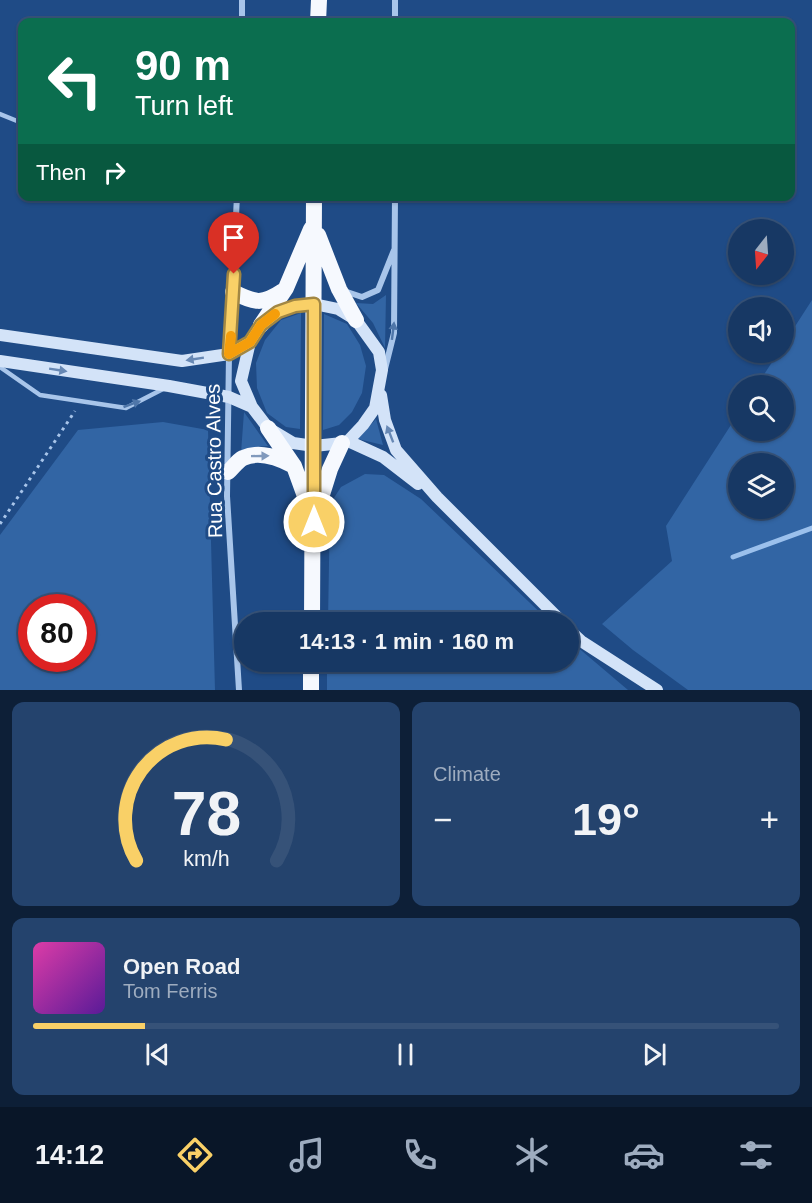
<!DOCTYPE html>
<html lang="en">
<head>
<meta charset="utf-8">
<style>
  :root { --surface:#173864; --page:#24436d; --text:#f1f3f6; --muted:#9eacbf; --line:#365278; --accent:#f9d067 }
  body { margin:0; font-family:Helvetica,sans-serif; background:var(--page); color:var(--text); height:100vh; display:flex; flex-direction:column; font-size:22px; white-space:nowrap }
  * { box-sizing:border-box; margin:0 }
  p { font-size:20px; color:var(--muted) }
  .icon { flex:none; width:33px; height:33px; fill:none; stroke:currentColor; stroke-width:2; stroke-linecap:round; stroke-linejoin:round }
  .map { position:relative; height:690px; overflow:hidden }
  .side { display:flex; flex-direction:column; gap:12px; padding:12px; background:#0d1f37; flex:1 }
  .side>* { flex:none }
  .top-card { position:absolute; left:18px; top:18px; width:777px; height:183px; border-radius:12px; box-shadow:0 2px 4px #0004,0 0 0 2px var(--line); background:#0b6e4f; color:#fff; overflow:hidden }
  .needle { width:39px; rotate:197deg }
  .buttons { position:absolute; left:728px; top:219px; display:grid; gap:12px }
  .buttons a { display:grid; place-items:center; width:66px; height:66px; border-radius:50%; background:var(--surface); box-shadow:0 2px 4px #0004,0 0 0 2px var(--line); font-size:30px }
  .speed { position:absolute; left:18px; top:594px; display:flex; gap:12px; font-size:30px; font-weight:700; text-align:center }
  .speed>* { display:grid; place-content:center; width:78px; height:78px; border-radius:50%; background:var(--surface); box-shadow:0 2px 4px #0004,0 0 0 2px var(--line); line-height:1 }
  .speed .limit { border:9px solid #d22; background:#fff; color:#111 }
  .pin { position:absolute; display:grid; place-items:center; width:51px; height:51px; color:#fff; margin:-62px -26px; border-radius:50% 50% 50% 0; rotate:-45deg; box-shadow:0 0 6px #0007 }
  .pin .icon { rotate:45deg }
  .me { position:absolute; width:66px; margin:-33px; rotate:0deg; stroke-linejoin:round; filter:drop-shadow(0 0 4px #0008) }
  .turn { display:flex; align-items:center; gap:21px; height:126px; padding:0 18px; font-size:27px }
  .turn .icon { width:78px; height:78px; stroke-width:2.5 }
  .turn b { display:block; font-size:42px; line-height:51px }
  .then { display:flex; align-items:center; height:57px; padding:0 18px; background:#0003; gap:12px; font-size:22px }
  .big { font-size:45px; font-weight:700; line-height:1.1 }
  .side .tile { flex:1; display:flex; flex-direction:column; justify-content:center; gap:9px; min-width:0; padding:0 21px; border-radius:12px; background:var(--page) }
  .side .dial { align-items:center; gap:0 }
  .dial svg { height:156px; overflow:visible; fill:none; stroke:var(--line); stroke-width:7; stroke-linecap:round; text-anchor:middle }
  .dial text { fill:var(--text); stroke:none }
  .song { display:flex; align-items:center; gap:18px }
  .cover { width:72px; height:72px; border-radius:9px; background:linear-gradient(135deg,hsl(320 70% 55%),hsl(270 70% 35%)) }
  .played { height:6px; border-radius:3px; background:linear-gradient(90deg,var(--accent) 15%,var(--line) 15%) }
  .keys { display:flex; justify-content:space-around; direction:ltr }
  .heat { display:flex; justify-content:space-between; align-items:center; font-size:33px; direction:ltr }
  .side .tiles { flex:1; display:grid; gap:12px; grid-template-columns:1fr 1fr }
  .tile:last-child { grid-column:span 2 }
  .trip { position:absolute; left:234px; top:612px; width:345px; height:60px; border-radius:30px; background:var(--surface); box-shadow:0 2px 4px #0004,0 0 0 2px var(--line); font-weight:700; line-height:60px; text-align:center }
  .menu { display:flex; height:96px; justify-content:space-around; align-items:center; background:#091628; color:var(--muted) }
  .menu .icon { width:42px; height:42px }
  .menu .current { color:var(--accent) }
  .menu b { font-size:27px; color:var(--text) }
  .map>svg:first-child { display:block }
</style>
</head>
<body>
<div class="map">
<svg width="812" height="690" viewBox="0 0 812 690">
  <rect width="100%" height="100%" fill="#1f4b86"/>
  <path fill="#3265a4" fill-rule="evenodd" d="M 386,295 L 385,348 L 373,323 L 356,303 L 373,304 Z
    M 812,300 L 812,690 L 688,690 L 633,650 L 602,624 L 672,561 L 666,526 L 738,414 L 738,430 L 783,430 L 783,386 L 757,385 L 778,353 L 783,352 L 783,345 ZM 738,464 L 783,464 L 783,508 L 738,508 Z
    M 301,313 L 300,429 L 286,427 L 267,413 L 257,388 L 256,363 L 265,340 L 281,320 Z
    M 324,314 L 347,324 L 360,345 L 366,366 L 362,393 L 352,412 L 339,425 L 323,430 Z
    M 244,412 L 268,446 L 255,447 L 241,453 Z
    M 376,419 L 383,445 L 358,439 Z
    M 163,422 L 208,430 L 215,690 L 0,690 L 0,535 L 78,430 ZM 32,608 L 82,608 L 82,658 L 32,658 Z
    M 365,474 L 384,475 L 421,499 L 550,622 L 328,622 L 330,504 L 341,487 Z
    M 569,640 L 628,690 L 327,690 L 327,662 L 568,662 Z"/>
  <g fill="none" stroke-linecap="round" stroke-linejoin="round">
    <path stroke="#9bc0ec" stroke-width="5" d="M 733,557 L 812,528"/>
    <path stroke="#a8c5ea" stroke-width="3" stroke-dasharray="3 4.5" stroke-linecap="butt" d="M 0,524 L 75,411"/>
    <path stroke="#a8c5ea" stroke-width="4.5" d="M 0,114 L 22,123
      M 0,367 L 40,395 L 126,408 L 163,389"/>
    <path stroke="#a8c5ea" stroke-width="6" d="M 395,0 L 395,22
      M 242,22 L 242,0
      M 237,196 L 229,354 L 227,496 L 239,690
      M 344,291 L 362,297 L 378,290 L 394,250
      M 385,369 L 394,333 L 395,196"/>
    <path stroke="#d3e3f8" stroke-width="12" d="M 314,304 L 338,309 L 356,320 L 379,352 L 382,370 L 375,408 L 363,425 L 348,441 L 342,443 L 314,446 L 293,443 L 268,428 L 252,407 L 241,381 L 250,342 L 261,325 L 278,312 L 295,306 Z
      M 0,335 L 182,361 L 229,354 L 250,342
      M 0,361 L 169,386 L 229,397 L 252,407
      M 381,395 L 385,420 L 396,450 L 437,497 L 562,622
      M 348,441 L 383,457 L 418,484
      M 568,629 L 581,641 L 657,690"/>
    <path stroke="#f6f9fe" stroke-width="16" d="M 318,22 L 319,0
      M 318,235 L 339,289 L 356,320
      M 233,292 C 255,303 262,305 283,291
      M 261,325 L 286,288 L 311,229
      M 268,428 L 294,466 L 310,510
      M 228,472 C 233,468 237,461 243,458 C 260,450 279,458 294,466
      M 319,504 L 330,469 L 342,443
      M 312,622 L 314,196
      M 311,690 L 311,662"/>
  </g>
  <defs><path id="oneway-solid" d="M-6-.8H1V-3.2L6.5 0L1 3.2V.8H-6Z" transform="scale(1.5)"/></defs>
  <g fill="#4f76a9">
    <use href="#oneway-solid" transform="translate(393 331) rotate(-83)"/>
    <use href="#oneway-solid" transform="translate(132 404) rotate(-20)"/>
  </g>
  <g fill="#6788b4">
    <use href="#oneway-solid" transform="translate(195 359) rotate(171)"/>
    <use href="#oneway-solid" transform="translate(58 370) rotate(9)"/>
    <use href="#oneway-solid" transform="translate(390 434) rotate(-111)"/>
  </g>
  <use fill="#8099bc" href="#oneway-solid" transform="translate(260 456) rotate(-1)"/>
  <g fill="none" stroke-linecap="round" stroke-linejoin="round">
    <defs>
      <path id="route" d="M 234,274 L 229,354 L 250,342 L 261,325 L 278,312 L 295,306 L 314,304 L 314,522"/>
    </defs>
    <use href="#route" stroke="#a28743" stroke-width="15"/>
    <use href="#route" stroke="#f9d067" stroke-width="10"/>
    <path stroke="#f59e0b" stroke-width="10" d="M 231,336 L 229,354 L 250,342 L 261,325 L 275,314"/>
  </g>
  <g text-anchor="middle" stroke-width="6" stroke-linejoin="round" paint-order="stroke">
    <g font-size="20" fill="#fff" stroke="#1f4b86">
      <text transform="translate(214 461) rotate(-91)" y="7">Rua Castro Alves</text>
    </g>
  </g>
</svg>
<div class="buttons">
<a><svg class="needle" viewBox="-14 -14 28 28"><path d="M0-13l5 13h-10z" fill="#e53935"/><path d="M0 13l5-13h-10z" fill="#9eacbf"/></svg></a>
<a><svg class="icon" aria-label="sound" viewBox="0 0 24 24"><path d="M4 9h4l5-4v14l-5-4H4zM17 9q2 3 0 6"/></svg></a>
<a><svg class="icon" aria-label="search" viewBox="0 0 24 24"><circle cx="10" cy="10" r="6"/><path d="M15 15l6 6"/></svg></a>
<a><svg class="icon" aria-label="layers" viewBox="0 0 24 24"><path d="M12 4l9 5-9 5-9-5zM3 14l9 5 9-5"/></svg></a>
</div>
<div class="speed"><div class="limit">80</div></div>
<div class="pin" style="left:234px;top:274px;background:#d93025"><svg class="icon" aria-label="arrive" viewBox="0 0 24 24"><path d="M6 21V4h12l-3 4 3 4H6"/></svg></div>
<svg class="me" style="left:314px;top:522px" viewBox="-20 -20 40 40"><circle r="17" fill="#f9d067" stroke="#fff" stroke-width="3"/><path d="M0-11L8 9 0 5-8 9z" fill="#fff"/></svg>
<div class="trip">14:13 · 1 min · 160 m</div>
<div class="top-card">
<div class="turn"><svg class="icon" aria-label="left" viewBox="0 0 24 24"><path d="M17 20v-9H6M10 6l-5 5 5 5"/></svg><div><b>90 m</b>Turn left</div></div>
<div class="then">Then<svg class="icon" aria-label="right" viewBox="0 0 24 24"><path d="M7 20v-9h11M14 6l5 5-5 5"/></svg></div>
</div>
</div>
<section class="side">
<div class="tiles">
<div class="tile dial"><svg viewBox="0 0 100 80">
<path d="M14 69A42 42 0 1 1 86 69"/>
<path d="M14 69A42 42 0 0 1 60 7" stroke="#f9d067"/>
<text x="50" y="56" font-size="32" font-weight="700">78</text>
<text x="50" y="72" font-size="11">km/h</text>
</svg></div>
<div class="tile"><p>Climate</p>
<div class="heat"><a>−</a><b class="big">19°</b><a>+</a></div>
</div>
<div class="tile">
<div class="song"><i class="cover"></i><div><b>Open Road</b><p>Tom Ferris</p></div></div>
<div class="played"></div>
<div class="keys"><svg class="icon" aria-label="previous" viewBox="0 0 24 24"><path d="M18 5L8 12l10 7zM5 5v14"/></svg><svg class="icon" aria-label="pause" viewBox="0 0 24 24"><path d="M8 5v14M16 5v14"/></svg><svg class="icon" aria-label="next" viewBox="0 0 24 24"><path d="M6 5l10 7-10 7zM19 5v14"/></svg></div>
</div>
</div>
</section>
<nav class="menu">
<b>14:12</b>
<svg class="icon current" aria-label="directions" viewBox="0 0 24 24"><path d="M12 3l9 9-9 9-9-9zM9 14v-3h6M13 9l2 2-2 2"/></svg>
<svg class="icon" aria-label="music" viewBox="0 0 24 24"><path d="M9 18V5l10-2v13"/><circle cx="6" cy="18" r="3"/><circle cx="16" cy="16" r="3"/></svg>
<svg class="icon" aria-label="phone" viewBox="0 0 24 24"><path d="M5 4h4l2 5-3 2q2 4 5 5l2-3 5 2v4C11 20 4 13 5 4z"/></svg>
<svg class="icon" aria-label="climate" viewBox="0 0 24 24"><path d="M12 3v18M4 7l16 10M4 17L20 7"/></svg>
<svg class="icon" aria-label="car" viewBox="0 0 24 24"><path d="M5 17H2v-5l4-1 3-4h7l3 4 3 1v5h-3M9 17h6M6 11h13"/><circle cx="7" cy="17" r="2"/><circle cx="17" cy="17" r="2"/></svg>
<svg class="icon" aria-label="filters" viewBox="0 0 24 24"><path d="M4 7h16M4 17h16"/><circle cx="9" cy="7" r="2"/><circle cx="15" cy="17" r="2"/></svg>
</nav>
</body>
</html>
